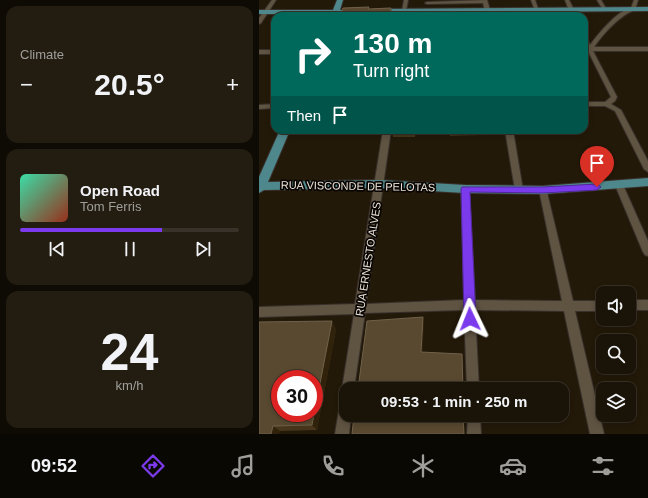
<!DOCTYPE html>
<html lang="en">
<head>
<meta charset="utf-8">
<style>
  :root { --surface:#1a1307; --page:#231c11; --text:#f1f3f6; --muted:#9f9e9b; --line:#383228; --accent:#7c3aed }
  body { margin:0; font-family:Arial,sans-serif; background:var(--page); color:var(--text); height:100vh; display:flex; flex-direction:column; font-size:15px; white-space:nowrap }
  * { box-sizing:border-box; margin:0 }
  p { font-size:13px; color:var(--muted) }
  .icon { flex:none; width:22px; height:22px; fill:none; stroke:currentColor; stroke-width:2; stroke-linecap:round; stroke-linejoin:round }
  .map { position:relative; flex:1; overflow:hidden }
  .panel { display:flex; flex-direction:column; gap:6px; padding:6px; background:#0e0a04; width:259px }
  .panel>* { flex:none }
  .top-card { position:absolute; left:12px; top:12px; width:317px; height:122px; border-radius:12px; box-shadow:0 2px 6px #0003,0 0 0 1px var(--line); background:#00695c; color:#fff; overflow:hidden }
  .controls { position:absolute; left:337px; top:286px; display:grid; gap:8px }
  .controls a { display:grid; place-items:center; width:40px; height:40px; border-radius:8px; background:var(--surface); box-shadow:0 2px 6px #0003,0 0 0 1px var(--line); font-size:20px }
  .speed { position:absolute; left:12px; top:370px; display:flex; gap:8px; font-size:20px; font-weight:700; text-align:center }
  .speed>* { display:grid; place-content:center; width:52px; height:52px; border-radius:50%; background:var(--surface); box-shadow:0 2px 6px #0003,0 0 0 1px var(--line); line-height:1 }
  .speed .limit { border:6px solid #d22; background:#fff; color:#111 }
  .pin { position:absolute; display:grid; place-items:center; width:34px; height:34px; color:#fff; margin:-41px -17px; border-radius:50% 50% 50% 0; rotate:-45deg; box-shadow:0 0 4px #0007 }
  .pin .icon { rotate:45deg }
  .me { position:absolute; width:44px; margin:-22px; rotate:358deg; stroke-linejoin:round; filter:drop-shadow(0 0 3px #0008) }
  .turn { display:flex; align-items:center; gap:14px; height:84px; padding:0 16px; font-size:18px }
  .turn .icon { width:52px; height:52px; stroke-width:2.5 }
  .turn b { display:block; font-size:28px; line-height:34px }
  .then { display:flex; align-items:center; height:38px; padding:0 16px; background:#0003; gap:8px; font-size:15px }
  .big { font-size:30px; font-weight:600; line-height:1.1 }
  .panel .widget { flex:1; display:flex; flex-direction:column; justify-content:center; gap:6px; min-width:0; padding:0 14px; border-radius:12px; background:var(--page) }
  .panel .dial { align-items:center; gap:0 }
  .dial b { font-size:52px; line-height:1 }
  .song { display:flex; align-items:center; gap:12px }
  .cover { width:48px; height:48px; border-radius:6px; background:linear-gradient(135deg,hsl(160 70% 55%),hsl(10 70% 35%)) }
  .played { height:4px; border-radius:2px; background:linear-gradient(90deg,var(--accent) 65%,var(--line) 65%) }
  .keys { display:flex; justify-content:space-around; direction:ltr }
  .heat { display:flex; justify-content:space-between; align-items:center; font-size:22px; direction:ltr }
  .trip { position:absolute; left:80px; top:382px; width:230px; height:40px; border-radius:12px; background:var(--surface); box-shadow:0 2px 6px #0003,0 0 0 1px var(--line); font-weight:600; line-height:40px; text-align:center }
  .dock { display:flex; height:64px; justify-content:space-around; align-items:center; background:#0a0803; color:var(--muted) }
  .dock .icon { width:28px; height:28px }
  .dock .current { color:var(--accent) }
  .dock b { font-size:18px; color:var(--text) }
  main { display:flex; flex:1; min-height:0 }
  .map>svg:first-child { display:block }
</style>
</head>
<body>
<main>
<section class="panel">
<div class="widget"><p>Climate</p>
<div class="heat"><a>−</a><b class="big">20.5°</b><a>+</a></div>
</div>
<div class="widget">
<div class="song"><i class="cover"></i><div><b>Open Road</b><p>Tom Ferris</p></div></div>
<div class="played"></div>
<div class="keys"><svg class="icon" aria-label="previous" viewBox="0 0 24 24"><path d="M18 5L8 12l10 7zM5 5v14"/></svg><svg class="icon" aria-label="pause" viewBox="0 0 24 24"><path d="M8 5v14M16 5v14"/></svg><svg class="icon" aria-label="next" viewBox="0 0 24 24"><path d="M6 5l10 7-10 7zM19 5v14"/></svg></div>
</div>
<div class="widget dial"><b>24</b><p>km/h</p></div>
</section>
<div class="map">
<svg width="389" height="434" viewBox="0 0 389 434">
  <rect width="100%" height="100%" fill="#231909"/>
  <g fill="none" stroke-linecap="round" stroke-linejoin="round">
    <defs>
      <path id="minor" d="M 13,0 L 17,0 L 2,23 L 0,24 L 0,18 Z
        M 145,0 L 149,0 L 147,11 L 145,16 L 139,16 L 143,11 Z
        M 228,0 L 233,16 L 227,16 L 224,3 L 168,4 L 166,3 L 168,2 Z
        M 272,0 L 276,0 L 280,11 L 276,11 Z
        M 306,0 L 310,0 L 318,16 L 312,16 Z
        M 338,0 L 342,0 L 348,10 L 344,10 Z
        M 375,0 L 379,0 L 376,10 C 362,14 343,35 335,47 L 389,47 L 389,51 L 334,51 L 358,97 L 356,101 L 352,104 L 362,110 L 389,161 L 389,172 L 385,169 L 356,111 L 346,106 L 325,106 L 325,102 L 346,102 L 352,97 L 329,51 L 325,50 L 325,48 L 327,47 L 325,43 L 325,36 L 327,37 L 331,45 C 340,33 358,11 372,8 Z
        M 0,50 L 16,50 L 16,54 L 0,54 Z
        M 16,104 L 16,108 L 0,109 L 0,105 Z
        M 124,130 L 132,130 L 107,304 L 205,300 L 202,189 L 206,186 L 210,189 L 216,300 L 303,301 L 280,190 L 281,188 L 287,188 L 314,301 L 344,301 L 344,311 L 316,311 L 345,434 L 331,434 L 305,311 L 216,310 L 220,389 L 208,389 L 205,310 L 106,313 L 95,389 L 87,389 L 87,394 L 85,393 L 83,389 L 95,314 L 0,317 L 0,307 L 96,304 Z
        M 246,130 L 254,130 L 264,190 L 260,193 L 256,190 Z
        M 360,182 L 364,185 L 389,241 L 389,256 L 386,255 L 384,252 L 356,185 Z
        M 370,300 L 389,300 L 389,310 L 370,310 Z
        M 87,398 L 87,415 L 92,415 L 90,434 L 76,434 L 81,404 L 83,400 Z
        M 209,415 L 221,415 L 222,434 L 208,434 Z"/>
      <path id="major" d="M 78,0 L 84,0 L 81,10 L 98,10 L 101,12 L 98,14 L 79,14 L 78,16 L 72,16 L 72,14 L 0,14 L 0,10 L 74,10 Z
        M 389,7 L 389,11 L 116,13 L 113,11 L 116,9 Z
        M 21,130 L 31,130 L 9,182 L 120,180 L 206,185 L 284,186 L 389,178 L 389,186 L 284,194 L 206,193 L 120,188 L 5,190 L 0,193 L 0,177 Z"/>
    </defs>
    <use href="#minor" stroke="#39312b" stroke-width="2"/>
    <use href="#major" stroke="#39312b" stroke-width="2"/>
    <use href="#minor" fill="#5f5342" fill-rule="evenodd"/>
    <use href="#major" fill="#4f888c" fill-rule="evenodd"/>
  </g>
  <path fill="#47361b" d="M 133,130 L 157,130 L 156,137 L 134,137 Z
    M 191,130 L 224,130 L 224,135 L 191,136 Z
    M 77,329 L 58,430 L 21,431 L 0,434 Z"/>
  <path fill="#31230b" d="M 132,8 L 133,16 L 130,16 Z
    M 164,317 L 165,325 L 163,359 L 162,352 Z
    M 73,321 L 77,329 L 58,430 L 53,425 Z
    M 14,426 L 21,431 L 20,434 L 12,434 Z"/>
  <path fill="#594930" stroke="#70614a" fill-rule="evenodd" d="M 110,7 L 109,9 L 132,8 L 130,16 L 81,16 L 84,8 Z
    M 164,317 L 162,352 L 203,354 L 204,389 L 99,389 L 108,321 Z
    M 73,321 L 53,425 L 14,426 L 12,434 L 0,434 L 0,322 ZM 21,379 L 55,379 L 55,413 L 21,413 Z
    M 95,415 L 204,415 L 205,434 L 93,434 Z"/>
  <path fill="#7c3aed" stroke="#51269a" d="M 338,184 L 342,187 L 338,190 L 284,193 L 211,192 L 217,319 L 215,323 L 211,324 L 207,323 L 205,319 L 202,189 L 203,187 L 284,187 Z"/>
  <g text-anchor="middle" stroke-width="3.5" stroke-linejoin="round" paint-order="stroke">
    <g font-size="11" fill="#ebe3d9" stroke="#090502">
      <text transform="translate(99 186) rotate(1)" y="4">RUA VISCONDE DE PELOTAS</text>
      <text transform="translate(109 259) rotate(-81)" y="4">RUA ERNESTO ALVES</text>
    </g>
  </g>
</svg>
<div class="controls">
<a><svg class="icon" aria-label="sound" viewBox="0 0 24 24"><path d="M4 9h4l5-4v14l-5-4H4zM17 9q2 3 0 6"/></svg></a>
<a><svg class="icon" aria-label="search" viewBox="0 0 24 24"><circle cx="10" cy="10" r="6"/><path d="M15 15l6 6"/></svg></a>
<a><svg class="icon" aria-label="layers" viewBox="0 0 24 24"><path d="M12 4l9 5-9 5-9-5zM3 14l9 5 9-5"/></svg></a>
</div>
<div class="speed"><div class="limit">30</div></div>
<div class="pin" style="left:338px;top:187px;background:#d93025"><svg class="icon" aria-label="arrive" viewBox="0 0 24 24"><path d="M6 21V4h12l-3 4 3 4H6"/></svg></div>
<svg class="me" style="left:211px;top:319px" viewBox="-20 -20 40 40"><path d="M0-17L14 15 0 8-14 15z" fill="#7c3aed" stroke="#fff" stroke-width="4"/></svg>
<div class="trip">09:53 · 1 min · 250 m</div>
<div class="top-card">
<div class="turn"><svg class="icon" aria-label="right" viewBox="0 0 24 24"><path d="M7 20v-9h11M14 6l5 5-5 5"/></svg><div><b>130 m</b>Turn right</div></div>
<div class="then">Then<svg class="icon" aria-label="arrive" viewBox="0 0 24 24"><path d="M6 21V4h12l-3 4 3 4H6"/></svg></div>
</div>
</div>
</main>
<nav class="dock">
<b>09:52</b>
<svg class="icon current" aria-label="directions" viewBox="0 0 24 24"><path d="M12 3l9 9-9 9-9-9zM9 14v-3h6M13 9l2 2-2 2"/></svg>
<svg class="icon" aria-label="music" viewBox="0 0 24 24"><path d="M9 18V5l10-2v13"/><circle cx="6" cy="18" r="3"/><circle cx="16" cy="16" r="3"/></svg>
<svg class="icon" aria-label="phone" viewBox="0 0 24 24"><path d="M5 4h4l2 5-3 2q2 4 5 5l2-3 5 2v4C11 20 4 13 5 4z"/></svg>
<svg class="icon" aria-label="climate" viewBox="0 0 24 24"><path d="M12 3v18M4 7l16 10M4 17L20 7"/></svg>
<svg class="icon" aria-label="car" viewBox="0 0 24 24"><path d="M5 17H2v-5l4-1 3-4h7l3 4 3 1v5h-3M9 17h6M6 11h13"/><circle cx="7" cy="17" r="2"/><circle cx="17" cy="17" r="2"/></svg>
<svg class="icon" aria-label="filters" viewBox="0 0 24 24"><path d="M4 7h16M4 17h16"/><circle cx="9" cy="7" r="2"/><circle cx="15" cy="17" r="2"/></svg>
</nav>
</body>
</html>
